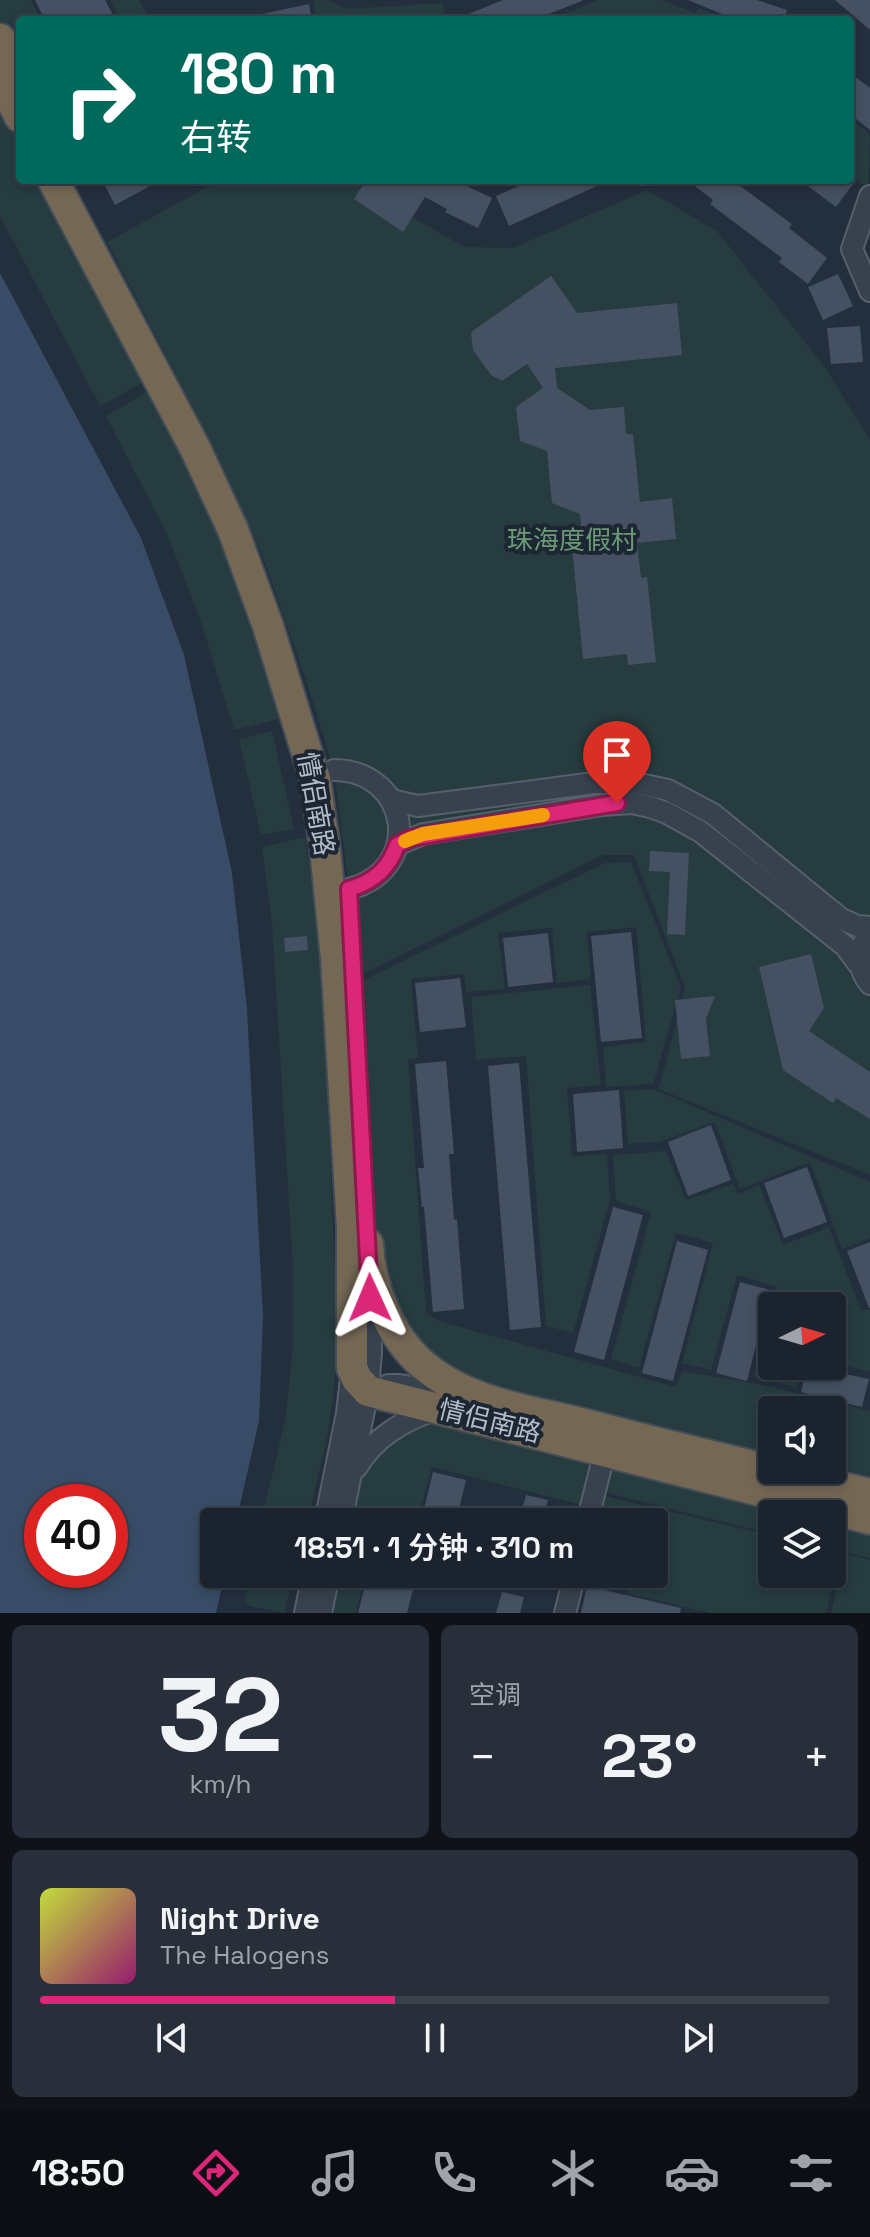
<!DOCTYPE html>
<html lang="zh">
<head>
<meta charset="utf-8">
<style>
  :root { --surface:#1b232e; --page:#282f3a; --text:#f1f3f6; --muted:#a0a4aa; --line:#39404a; --accent:#db2777 }
  body { margin:0; font-family:"Space Grotesk","Noto Sans SC",sans-serif; background:var(--page); color:var(--text); height:100vh; display:flex; flex-direction:column; font-size:30px; white-space:nowrap }
  * { box-sizing:border-box; margin:0 }
  p { font-size:26px; color:var(--muted) }
  .icon { flex:none; width:44px; height:44px; fill:none; stroke:currentColor; stroke-width:2; stroke-linecap:round; stroke-linejoin:round }
  .map { position:relative; height:1613px; overflow:hidden }
  .side { display:flex; flex-direction:column; gap:12px; padding:12px; background:#0f1319; flex:1 }
  .side>* { flex:none }
  .banner { position:absolute; left:16px; top:16px; width:838px; height:168px; border-radius:8px; box-shadow:0 4px 12px #0003,0 0 0 2px var(--line); background:#00695c; color:#fff; overflow:hidden }
  .needle { width:52px; rotate:85deg }
  .buttons { position:absolute; left:758px; top:1292px; display:grid; gap:16px }
  .buttons a { display:grid; place-items:center; width:88px; height:88px; border-radius:8px; background:var(--surface); box-shadow:0 4px 12px #0003,0 0 0 2px var(--line); font-size:40px }
  .speed { position:absolute; left:24px; top:1484px; display:flex; gap:16px; font-size:40px; font-weight:700; text-align:center }
  .speed>* { display:grid; place-content:center; width:104px; height:104px; border-radius:50%; background:var(--surface); box-shadow:0 4px 12px #0003,0 0 0 2px var(--line); line-height:1 }
  .speed .limit { border:12px solid #d22; background:#fff; color:#111 }
  .pin { position:absolute; display:grid; place-items:center; width:68px; height:68px; color:#fff; margin:-82px -34px; border-radius:50% 50% 50% 0; rotate:-45deg; box-shadow:0 0 8px #0007 }
  .pin .icon { rotate:45deg }
  .me { position:absolute; width:88px; margin:-44px; rotate:359deg; stroke-linejoin:round; filter:drop-shadow(0 0 6px #0008) }
  .turn { display:flex; align-items:center; gap:28px; height:168px; padding:0 32px; font-size:36px }
  .turn .icon { width:104px; height:104px; stroke-width:2.5 }
  .turn b { display:block; font-size:56px; line-height:68px }
  .big { font-size:60px; font-weight:600; line-height:1.1 }
  .side .card { flex:1; display:flex; flex-direction:column; justify-content:center; gap:12px; min-width:0; padding:0 28px; border-radius:12px; background:var(--page) }
  .side .dial { align-items:center; gap:0 }
  .dial b { font-size:104px; line-height:1 }
  .song { display:flex; align-items:center; gap:24px }
  .cover { width:96px; height:96px; border-radius:12px; background:linear-gradient(135deg,hsl(70 70% 55%),hsl(320 70% 35%)) }
  .played { height:8px; border-radius:4px; background:linear-gradient(90deg,var(--accent) 45%,var(--line) 45%) }
  .keys { display:flex; justify-content:space-around; direction:ltr }
  .heat { display:flex; justify-content:space-between; align-items:center; font-size:44px; direction:ltr }
  .side .tiles { flex:1; display:grid; gap:12px; grid-template-columns:1fr 1fr }
  .card:last-child { grid-column:span 2 }
  .trip { position:absolute; left:200px; top:1508px; width:468px; height:80px; border-radius:8px; background:var(--surface); box-shadow:0 4px 12px #0003,0 0 0 2px var(--line); font-weight:600; line-height:80px; text-align:center }
  .menu { display:flex; height:128px; justify-content:space-around; align-items:center; background:#0b0e12; color:var(--muted) }
  .menu .icon { width:56px; height:56px }
  .menu .selected { color:var(--accent) }
  .menu b { font-size:36px; color:var(--text) }
  .map>svg:first-child { display:block }
</style>
</head>
<body>
<div class="map">
<svg width="870" height="1613" viewBox="0 0 870 1613">
  <rect width="100%" height="100%" fill="#242f3e"/>
  <path fill="#263c3f" d="M 0,0 L 31,0 L 41,20 L 20,20 L 20,60 L 0,23 Z
    M 110,0 L 139,0 L 150,20 L 120,20 Z
    M 313,0 L 326,0 L 347,9 L 442,3 L 447,20 L 317,20 Z
    M 598,0 L 661,0 L 696,13 L 699,8 L 728,20 L 549,20 Z
    M 0,99 L 20,137 L 20,180 L 43,180 L 148,380 L 100,406 L 0,216 Z
    M 850,119 L 870,134 L 868,188 L 850,175 Z
    M 220,180 L 347,180 L 464,247 L 513,248 L 647,190 L 717,231 L 827,370 L 870,440 L 870,1175 L 659,1089 L 685,988 L 634,855 L 603,855 L 354,978 L 349,888 L 334,770 L 307,683 L 263,557 L 213,447 L 107,242 Z
    M 153,388 L 236,561 L 282,718 L 234,730 L 202,625 L 168,536 L 106,416 Z
    M 272,731 L 294,829 L 261,835 L 239,739 Z
    M 305,837 C 323,957 328,1080 332,1202 C 335,1278 342,1357 328,1433 C 322,1463 314,1492 307,1522 L 261,1522 L 285,1421 L 293,1349 L 293,1268 L 272,923 L 262,847 Z
    M 631,862 L 681,987 L 653,1084 L 606,1087 L 603,1047 L 646,1042 L 636,927 L 587,932 L 591,979 L 557,983 L 552,928 L 498,933 L 505,989 L 466,992 L 464,974 L 411,979 L 418,1058 L 408,1060 L 426,1314 L 442,1322 L 676,1387 L 682,1371 L 763,1385 L 870,1411 L 870,1486 L 832,1470 L 832,1410 L 772,1410 L 772,1462 L 456,1377 L 413,1341 L 378,1268 L 364,980 L 605,863 Z
    M 590,985 L 601,1085 L 567,1088 L 572,1156 L 607,1154 L 610,1200 L 573,1333 L 546,1326 L 526,1056 L 476,1060 L 471,997 Z
    M 653,1089 L 870,1182 L 870,1238 L 842,1249 L 810,1162 L 740,1189 L 715,1122 L 659,1142 L 628,1144 L 624,1091 Z
    M 666,1151 L 686,1200 L 733,1184 L 738,1194 L 759,1185 L 783,1245 L 829,1227 L 861,1311 L 870,1309 L 870,1372 L 832,1362 L 832,1306 L 773,1306 L 777,1287 L 737,1275 L 711,1370 L 682,1363 L 713,1243 L 676,1233 L 639,1368 L 611,1359 L 651,1212 L 616,1201 L 613,1155 Z
    M 772,1308 L 772,1366 L 802,1366 L 797,1388 L 754,1376 Z
    M 439,1414 L 598,1455 L 586,1506 L 432,1467 L 417,1522 L 380,1515 L 377,1522 L 344,1522 L 355,1476 L 376,1450 Z
    M 609,1458 L 825,1514 L 772,1514 L 772,1534 L 600,1491 Z
    M 605,1496 L 772,1536 L 772,1574 L 830,1574 L 832,1581 L 827,1611 L 824,1613 L 711,1613 L 626,1593 L 631,1579 L 630,1574 L 654,1574 L 654,1522 L 601,1511 Z
    M 832,1516 L 870,1526 L 870,1558 L 832,1549 Z
    M 832,1550 L 870,1560 L 870,1613 L 831,1613 L 841,1572 L 832,1569 Z
    M 249,1574 L 294,1574 L 284,1613 L 250,1606 L 245,1601 Z
    M 333,1574 L 365,1574 L 356,1613 L 324,1613 Z"/>
  <path fill="#394c67" fill-rule="evenodd" d="M 0,273 L 141,538 L 184,655 L 232,873 L 247,1009 L 263,1317 L 259,1421 L 236,1522 L 214,1522 L 214,1574 L 225,1574 L 216,1613 L 0,1613 ZM 42,1502 L 110,1502 L 110,1570 L 42,1570 Z"/>
  <path fill="#455162" d="M 35,0 L 105,0 L 112,13 L 99,20 L 45,20 Z
    M 503,0 L 582,0 L 582,1 L 533,20 L 454,20 Z
    M 688,0 L 757,0 L 787,10 L 784,20 L 737,20 Z
    M 835,0 L 870,0 L 870,30 Z
    M 309,4 L 312,20 L 259,20 L 258,15 Z
    M 850,73 L 870,88 L 870,130 L 850,114 Z
    M 102,180 L 161,180 L 115,205 Z
    M 366,180 L 454,180 L 492,198 L 478,228 L 445,212 L 447,209 L 425,197 L 403,232 L 354,199 Z
    M 532,180 L 610,180 L 509,226 L 496,196 Z
    M 687,180 L 732,180 L 792,224 L 789,228 L 827,258 L 808,284 L 779,262 L 782,258 L 710,204 L 713,200 Z
    M 800,180 L 856,180 L 836,207 Z
    M 838,274 L 853,306 L 823,320 L 808,287 Z
    M 551,276 L 577,313 L 677,303 L 682,355 L 555,368 L 557,388 L 590,410 L 624,407 L 626,434 L 633,434 L 640,502 L 672,498 L 676,539 L 637,543 L 641,578 L 647,577 L 656,662 L 628,665 L 627,654 L 583,659 L 572,547 L 583,546 L 580,514 L 552,503 L 547,451 L 520,441 L 516,407 L 543,388 L 527,364 L 502,381 L 491,375 L 473,350 L 471,332 Z
    M 860,326 L 863,362 L 831,364 L 827,328 Z
    M 650,851 L 689,853 L 685,935 L 667,934 L 670,872 L 649,871 Z
    M 631,932 L 642,1038 L 601,1042 L 591,936 Z
    M 548,933 L 553,982 L 508,987 L 503,938 Z
    M 307,936 L 308,950 L 285,952 L 284,938 Z
    M 811,954 L 824,1008 L 809,1031 L 870,1072 L 870,1119 L 836,1098 L 833,1103 L 783,1070 L 759,967 Z
    M 460,978 L 466,1027 L 420,1032 L 415,983 Z
    M 715,996 L 706,1019 L 710,1056 L 681,1059 L 675,1000 Z
    M 446,1061 L 454,1154 L 449,1154 L 454,1220 L 457,1219 L 464,1309 L 433,1312 L 424,1207 L 422,1207 L 418,1168 L 424,1168 L 415,1064 Z
    M 519,1063 L 541,1327 L 510,1330 L 488,1066 Z
    M 619,1090 L 623,1148 L 577,1152 L 573,1094 Z
    M 711,1125 L 731,1180 L 688,1196 L 668,1142 Z
    M 807,1167 L 827,1222 L 784,1238 L 764,1183 Z
    M 613,1207 L 643,1215 L 604,1360 L 574,1352 Z
    M 677,1241 L 708,1250 L 673,1381 L 642,1373 Z
    M 870,1242 L 870,1308 L 869,1308 L 847,1251 Z
    M 740,1282 L 770,1290 L 747,1381 L 716,1373 Z
    M 807,1366 L 869,1379 L 862,1407 L 801,1392 Z
    M 433,1472 L 466,1480 L 456,1522 L 421,1522 Z
    M 526,1495 L 548,1500 L 542,1522 L 484,1522 L 488,1508 L 520,1516 Z
    M 368,1574 L 417,1574 L 407,1613 L 358,1613 Z
    M 587,1586 L 681,1608 L 680,1613 L 581,1613 Z
    M 502,1592 L 524,1597 L 520,1613 L 496,1613 Z"/>
  <g fill="none" stroke-linecap="round" stroke-linejoin="round">
    <defs>
      <path id="minor" d="M 870,196 L 852,249 L 870,291
        M 334,770 C 411,771 424,870 349,889
        M 391,800 L 418,806 L 594,783 L 635,783 L 668,790 L 713,814 L 840,918 L 857,926 L 870,927
        M 397,845 L 423,834 L 602,805 L 632,803 L 650,807 L 667,813 L 701,832 L 845,946 L 860,966
        M 870,933 C 856,949 857,968 870,984
        M 388,1385 L 400,1385 L 459,1396
        M 356,1468 C 375,1437 402,1421 437,1409
        M 325,1522 L 347,1413 L 352,1369
        M 341,1522 L 368,1391 L 371,1352 L 370,1289
        M 587,1522 L 605,1451
        M 305,1613 L 313,1574
        M 321,1613 L 329,1574
        M 565,1613 L 575,1574"/>
      <path id="highway" d="M 0,39 L 20,77
        M 0,79 L 20,117
        M 53,180 L 195,448 L 233,530 L 268,626 L 315,779 L 325,848 L 336,959 L 352,1227 L 352,1368 L 357,1379 L 368,1391 L 870,1519
        M 368,1244 C 370,1286 389,1335 422,1364 C 469,1405 533,1410 592,1426 C 684,1450 777,1472 870,1494"/>
    </defs>
    <use href="#minor" stroke="#565f6c" stroke-width="24"/>
    <use href="#highway" stroke="#434c59" stroke-width="34"/>
    <use href="#minor" stroke="#38414e" stroke-width="20"/>
    <use href="#highway" stroke="#746855" stroke-width="30"/>
  </g>
  <g fill="none" stroke-linecap="round" stroke-linejoin="round">
    <defs>
      <path id="route" d="M 370,1298 L 349,889 C 373,882 389,869 397,845 L 411,838 L 617,803"/>
    </defs>
    <use href="#route" stroke="#8e194d" stroke-width="20"/>
    <use href="#route" stroke="#db2777" stroke-width="14"/>
    <path stroke="#f59e0b" stroke-width="14" d="M 405,841 L 423,834 L 543,815"/>
  </g>
  <g text-anchor="middle" stroke-width="8" stroke-linejoin="round" paint-order="stroke">
    <g font-size="26" fill="#6b9a76" stroke="#1d2633">
      <text x="572" y="549">珠海度假村</text>
    </g>
    <g font-size="26" fill="#b4bcc9" stroke="#1d2633">
      <text transform="translate(316 804) rotate(80)" y="9">情侣南路</text>
      <text transform="translate(490 1421) rotate(14)" y="9">情侣南路</text>
    </g>
  </g>
</svg>
<div class="buttons">
<a><svg class="needle" viewBox="-14 -14 28 28"><path d="M0-13l5 13h-10z" fill="#e53935"/><path d="M0 13l5-13h-10z" fill="#a0a4aa"/></svg></a>
<a><svg class="icon" aria-label="sound" viewBox="0 0 24 24"><path d="M4 9h4l5-4v14l-5-4H4zM17 9q2 3 0 6"/></svg></a>
<a><svg class="icon" aria-label="layers" viewBox="0 0 24 24"><path d="M12 4l9 5-9 5-9-5zM3 14l9 5 9-5"/></svg></a>
</div>
<div class="speed"><div class="limit">40</div></div>
<div class="pin" style="left:617px;top:803px;background:#d93025"><svg class="icon" aria-label="arrive" viewBox="0 0 24 24"><path d="M6 21V4h12l-3 4 3 4H6"/></svg></div>
<svg class="me" style="left:370px;top:1298px" viewBox="-20 -20 40 40"><path d="M0-17L14 15 0 8-14 15z" fill="#db2777" stroke="#fff" stroke-width="4"/></svg>
<div class="trip">18:51 · 1 分钟 · 310 m</div>
<div class="banner">
<div class="turn"><svg class="icon" aria-label="right" viewBox="0 0 24 24"><path d="M7 20v-9h11M14 6l5 5-5 5"/></svg><div><b>180 m</b>右转</div></div>
</div>
</div>
<section class="side">
<div class="tiles">
<div class="card dial"><b>32</b><p>km/h</p></div>
<div class="card"><p>空调</p>
<div class="heat"><a>−</a><b class="big">23°</b><a>+</a></div>
</div>
<div class="card">
<div class="song"><i class="cover"></i><div><b>Night Drive</b><p>The Halogens</p></div></div>
<div class="played"></div>
<div class="keys"><svg class="icon" aria-label="previous" viewBox="0 0 24 24"><path d="M18 5L8 12l10 7zM5 5v14"/></svg><svg class="icon" aria-label="pause" viewBox="0 0 24 24"><path d="M8 5v14M16 5v14"/></svg><svg class="icon" aria-label="next" viewBox="0 0 24 24"><path d="M6 5l10 7-10 7zM19 5v14"/></svg></div>
</div>
</div>
</section>
<nav class="menu">
<b>18:50</b>
<svg class="icon selected" aria-label="directions" viewBox="0 0 24 24"><path d="M12 3l9 9-9 9-9-9zM9 14v-3h6M13 9l2 2-2 2"/></svg>
<svg class="icon" aria-label="music" viewBox="0 0 24 24"><path d="M9 18V5l10-2v13"/><circle cx="6" cy="18" r="3"/><circle cx="16" cy="16" r="3"/></svg>
<svg class="icon" aria-label="phone" viewBox="0 0 24 24"><path d="M5 4h4l2 5-3 2q2 4 5 5l2-3 5 2v4C11 20 4 13 5 4z"/></svg>
<svg class="icon" aria-label="climate" viewBox="0 0 24 24"><path d="M12 3v18M4 7l16 10M4 17L20 7"/></svg>
<svg class="icon" aria-label="car" viewBox="0 0 24 24"><path d="M5 17H2v-5l4-1 3-4h7l3 4 3 1v5h-3M9 17h6M6 11h13"/><circle cx="7" cy="17" r="2"/><circle cx="17" cy="17" r="2"/></svg>
<svg class="icon" aria-label="filters" viewBox="0 0 24 24"><path d="M4 7h16M4 17h16"/><circle cx="9" cy="7" r="2"/><circle cx="15" cy="17" r="2"/></svg>
</nav>
</body>
</html>
